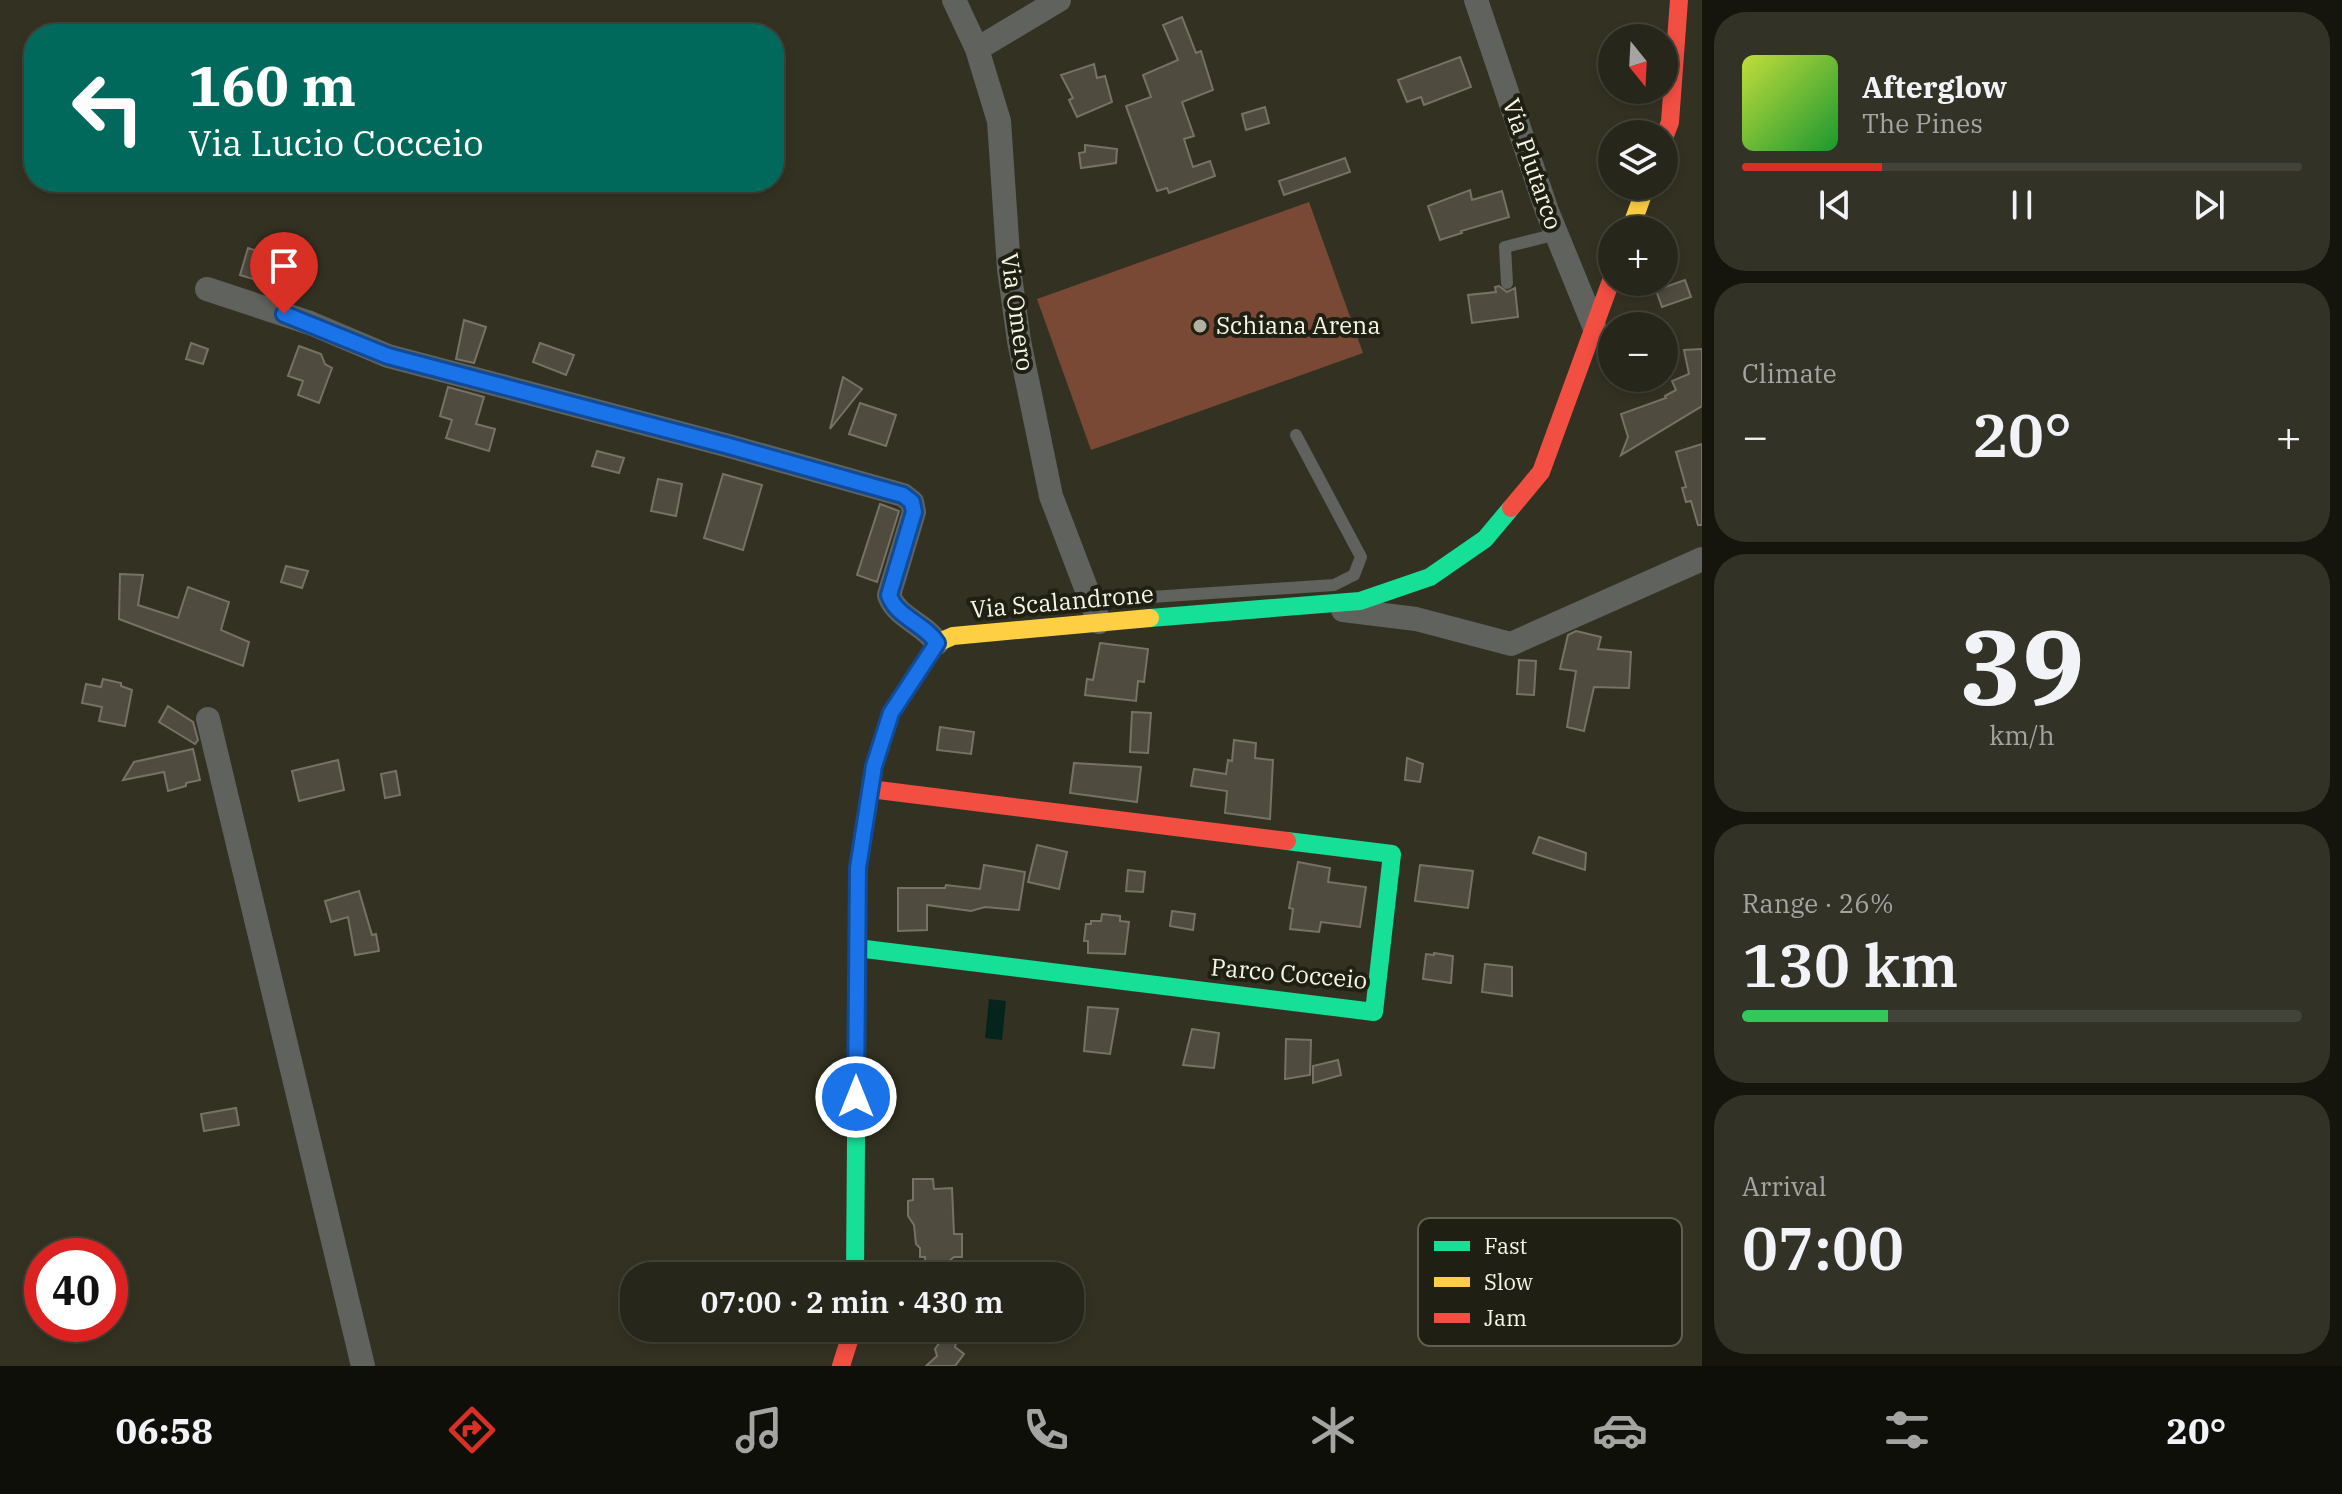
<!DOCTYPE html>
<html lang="en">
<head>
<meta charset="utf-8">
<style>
  :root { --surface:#26261a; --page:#323227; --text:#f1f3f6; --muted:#a4a5a2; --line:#424339; --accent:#d93025 }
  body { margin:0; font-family:"IBM Plex Serif",serif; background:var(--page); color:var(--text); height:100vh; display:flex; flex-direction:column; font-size:30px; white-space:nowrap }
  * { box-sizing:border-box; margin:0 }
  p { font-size:26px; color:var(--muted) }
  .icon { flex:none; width:44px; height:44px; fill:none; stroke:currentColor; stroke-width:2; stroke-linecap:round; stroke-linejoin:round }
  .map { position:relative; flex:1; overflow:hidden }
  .side { display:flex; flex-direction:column; gap:12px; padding:12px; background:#15150e; width:640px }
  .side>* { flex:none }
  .top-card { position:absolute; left:24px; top:24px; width:760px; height:168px; border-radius:32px; box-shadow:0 4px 12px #0003,0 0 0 2px var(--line); background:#00695c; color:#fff; overflow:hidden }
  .needle { width:52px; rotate:162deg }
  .controls { position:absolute; left:1598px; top:24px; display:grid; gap:16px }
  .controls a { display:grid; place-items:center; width:80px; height:80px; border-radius:50%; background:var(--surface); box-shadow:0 4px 12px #0003,0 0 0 2px var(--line); font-size:40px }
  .speed { position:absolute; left:24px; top:1238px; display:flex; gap:16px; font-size:40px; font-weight:700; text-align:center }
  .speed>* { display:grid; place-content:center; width:104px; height:104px; border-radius:50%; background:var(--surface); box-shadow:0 4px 12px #0003,0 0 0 2px var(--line); line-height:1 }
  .speed .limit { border:12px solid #d22; background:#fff; color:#111 }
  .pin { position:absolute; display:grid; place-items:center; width:68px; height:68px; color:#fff; margin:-82px -34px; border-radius:50% 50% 50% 0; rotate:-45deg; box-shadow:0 0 8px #0007 }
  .pin .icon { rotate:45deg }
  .me { position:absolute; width:88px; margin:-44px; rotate:0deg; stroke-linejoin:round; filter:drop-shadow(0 0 6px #0008) }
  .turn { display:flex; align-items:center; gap:28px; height:168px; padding:0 32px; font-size:36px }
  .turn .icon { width:104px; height:104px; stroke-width:2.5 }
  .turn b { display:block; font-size:56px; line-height:68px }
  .big { font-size:60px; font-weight:600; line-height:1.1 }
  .side .tile { flex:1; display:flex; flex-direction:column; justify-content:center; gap:12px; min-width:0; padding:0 28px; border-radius:32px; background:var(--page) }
  .side .dial { align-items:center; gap:0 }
  .dial b { font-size:104px; line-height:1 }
  .song { display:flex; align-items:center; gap:24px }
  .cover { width:96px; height:96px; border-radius:12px; background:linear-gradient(135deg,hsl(70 70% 55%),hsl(130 70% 35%)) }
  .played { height:8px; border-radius:4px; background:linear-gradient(90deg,var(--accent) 25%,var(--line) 25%) }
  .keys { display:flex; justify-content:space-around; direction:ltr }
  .heat { display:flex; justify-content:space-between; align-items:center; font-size:44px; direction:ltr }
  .charge { height:12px; border-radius:6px; background:linear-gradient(90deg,#34c759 26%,var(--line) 0) }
  .trip { position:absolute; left:620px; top:1262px; width:464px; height:80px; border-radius:32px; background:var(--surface); box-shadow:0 4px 12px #0003,0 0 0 2px var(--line); font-weight:600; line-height:80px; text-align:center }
  .menu { display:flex; height:128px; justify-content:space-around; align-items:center; background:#0f0f0a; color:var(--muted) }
  .menu .icon { width:56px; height:56px }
  .menu .selected { color:var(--accent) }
  .menu b { font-size:36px; color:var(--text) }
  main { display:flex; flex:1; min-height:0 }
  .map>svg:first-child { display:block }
</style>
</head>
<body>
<main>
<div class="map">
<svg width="1702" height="1366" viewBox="0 0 1702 1366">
  <rect width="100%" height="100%" fill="#333222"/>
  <path fill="#7a4935" d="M 1309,202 L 1363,353 L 1091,450 L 1037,299 Z"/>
  <path fill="#05241c" d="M 989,999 L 1006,1001 L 1002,1040 L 985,1038 Z"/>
  <path fill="#504b3f" stroke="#767266" stroke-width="2" d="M 1182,17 L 1196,53 L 1201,51 L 1213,90 L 1182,102 L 1194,136 L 1184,139 L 1193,167 L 1210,161 L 1215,176 L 1169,193 L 1167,188 L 1157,191 L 1126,106 L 1151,97 L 1143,75 L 1178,60 L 1163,25 Z
    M 1460,57 L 1471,87 L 1424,105 L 1421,97 L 1407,102 L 1398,80 Z
    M 1094,64 L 1097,78 L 1105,76 L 1112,102 L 1077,117 L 1069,100 L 1073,98 L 1061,75 Z
    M 1265,107 L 1269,123 L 1246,130 L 1242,114 Z
    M 1085,145 L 1117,149 L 1116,163 L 1081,168 L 1079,153 L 1085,152 Z
    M 1345,158 L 1350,172 L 1284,195 L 1279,181 Z
    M 1470,190 L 1472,200 L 1502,191 L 1509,217 L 1461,231 L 1462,233 L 1440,240 L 1428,206 Z
    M 248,248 L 290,262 L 282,288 L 240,275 Z
    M 1685,280 L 1691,297 L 1662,307 L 1656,290 Z
    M 1499,286 L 1507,292 L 1515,288 L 1518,317 L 1472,323 L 1468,295 L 1496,292 L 1495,287 Z
    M 464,320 L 486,327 L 474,363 L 456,359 Z
    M 191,343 L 208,349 L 203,364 L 186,359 Z
    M 540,343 L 574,355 L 566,375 L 533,362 Z
    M 299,346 L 321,354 L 325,364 L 332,368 L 319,403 L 298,395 L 303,381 L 288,376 Z
    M 1702,349 L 1702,406 L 1621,455 L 1628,437 L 1621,414 L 1666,398 L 1665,396 L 1676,390 L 1672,381 L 1689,374 L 1684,350 Z
    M 843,377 L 862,389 L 830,429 Z
    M 448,387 L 484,397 L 476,424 L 495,429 L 489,451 L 446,438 L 452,420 L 440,416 Z
    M 860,403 L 896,415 L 886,446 L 849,434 Z
    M 1702,444 L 1702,525 L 1698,525 L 1691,501 L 1686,502 L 1682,488 L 1686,487 L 1676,452 Z
    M 597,451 L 624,458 L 619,473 L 592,466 Z
    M 723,474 L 762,485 L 743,550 L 704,538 Z
    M 658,479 L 682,484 L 676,516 L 651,511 Z
    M 880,504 L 899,511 L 877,582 L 857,575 Z
    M 286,566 L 308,571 L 302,588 L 281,582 Z
    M 120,574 L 143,575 L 138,605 L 178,618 L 188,587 L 229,602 L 221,630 L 249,642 L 243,666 L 119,619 Z
    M 1576,631 L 1601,637 L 1598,649 L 1631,652 L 1629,688 L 1594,687 L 1584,731 L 1567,727 L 1576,671 L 1560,669 L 1568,635 Z
    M 1100,643 L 1148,649 L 1144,682 L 1138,681 L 1136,701 L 1085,695 L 1087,679 L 1093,680 Z
    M 1519,660 L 1536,661 L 1534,695 L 1517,694 Z
    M 103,679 L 121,683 L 121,686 L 132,690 L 125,726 L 99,721 L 102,707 L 82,703 L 86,684 L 101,687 Z
    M 168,706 L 193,722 L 198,740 L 195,744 L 159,722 Z
    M 1132,712 L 1151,713 L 1148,753 L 1130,752 Z
    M 940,727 L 974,732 L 971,754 L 937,750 Z
    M 1234,740 L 1256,743 L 1255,758 L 1273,760 L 1270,819 L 1225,813 L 1227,791 L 1191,786 L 1194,769 L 1226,774 L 1228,760 L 1232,761 Z
    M 193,749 L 200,780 L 186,783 L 186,786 L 168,791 L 164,772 L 123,780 L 134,762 Z
    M 1407,758 L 1423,764 L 1420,782 L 1405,780 Z
    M 338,760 L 344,790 L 299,801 L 292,771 Z
    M 1074,763 L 1141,767 L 1137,802 L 1070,793 Z
    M 396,771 L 400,795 L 385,798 L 381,774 Z
    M 1539,837 L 1586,853 L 1585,870 L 1533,853 Z
    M 1037,845 L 1067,852 L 1059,889 L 1028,882 Z
    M 1298,862 L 1330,868 L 1328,882 L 1366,887 L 1360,927 L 1321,922 L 1319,932 L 1290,929 L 1293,909 L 1289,908 Z
    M 984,865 L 1025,872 L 1019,910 L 985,907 L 971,911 L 927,905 L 927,930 L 898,931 L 898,888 L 945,888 L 946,885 L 980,889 Z
    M 1420,865 L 1473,871 L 1468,908 L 1415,901 Z
    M 1128,870 L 1145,872 L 1143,892 L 1126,891 Z
    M 359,891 L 372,935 L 376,934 L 379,951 L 355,955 L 348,917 L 331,922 L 325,901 Z
    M 1172,911 L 1195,914 L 1193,930 L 1170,926 Z
    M 1102,914 L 1120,916 L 1120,921 L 1129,922 L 1125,954 L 1088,953 L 1088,941 L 1084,941 L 1086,924 L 1091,924 L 1091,921 L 1101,921 Z
    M 1434,953 L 1453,956 L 1451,983 L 1423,979 L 1426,954 L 1434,955 Z
    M 1485,964 L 1512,967 L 1512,996 L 1482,992 Z
    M 1306,977 L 1329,980 L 1328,986 L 1305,983 Z
    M 1088,1007 L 1118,1009 L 1110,1054 L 1084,1051 Z
    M 1192,1029 L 1219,1033 L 1214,1068 L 1183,1065 Z
    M 1286,1039 L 1311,1040 L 1310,1075 L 1285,1079 Z
    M 1338,1060 L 1341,1075 L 1313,1083 L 1313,1066 Z
    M 236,1108 L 239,1125 L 204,1131 L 201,1114 Z
    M 913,1179 L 933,1179 L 934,1189 L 952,1188 L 954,1234 L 962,1234 L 962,1257 L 954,1257 L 943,1266 L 940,1263 L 925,1263 L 925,1257 L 920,1257 L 920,1248 L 916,1244 L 914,1225 L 908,1216 L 908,1201 L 913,1200 Z
    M 945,1335 L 956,1343 L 955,1347 L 964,1354 L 955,1366 L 926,1366 L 937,1356 L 935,1349 Z"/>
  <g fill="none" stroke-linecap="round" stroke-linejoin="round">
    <path stroke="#5f625d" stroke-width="12" d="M 1507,283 L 1505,247 L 1557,234
      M 1091,601 L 1334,585 L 1354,575 L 1361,557 L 1296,435"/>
    <path stroke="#5f625d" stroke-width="24" d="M 954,0 L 977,49 L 999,121 L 1009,269 L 1019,341 L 1051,496 L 1099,622
      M 1476,0 L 1547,211 L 1594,326
      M 977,49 L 1059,0
      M 207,289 L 310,323 L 388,356 L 729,446 L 903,495 L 912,502 L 914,512 L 889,595 C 896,617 925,624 937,643
      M 1343,610 L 1416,619 L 1511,644 L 1702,559
      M 208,719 L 363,1366"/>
    <path stroke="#16e098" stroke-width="18" d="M 1150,618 L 1360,601 L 1430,577 L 1485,539 L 1511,508
      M 857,948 L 1374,1012 L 1392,854 L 1287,841
      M 855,1276 L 858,868 L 863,834"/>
    <path stroke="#ffcf43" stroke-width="18" d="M 1630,230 L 1646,186
      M 863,834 L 874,766 L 891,713 L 937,643 L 953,636 L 1150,618"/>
    <path stroke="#f24e42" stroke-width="18" d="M 1664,138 L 1670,122 L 1679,0
      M 1511,508 L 1541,472 L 1612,278
      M 870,789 L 1287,841
      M 841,1366 L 853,1328"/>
  </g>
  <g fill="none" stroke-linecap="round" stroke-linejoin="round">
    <defs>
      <path id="route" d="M 284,314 L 388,356 L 729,446 L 903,495 L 912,502 L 914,512 L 889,595 C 896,617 925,624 937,643 L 891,713 L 874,766 L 858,868 L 856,1097"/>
    </defs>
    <use href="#route" stroke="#114b97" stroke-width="20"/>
    <use href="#route" stroke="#1a73e8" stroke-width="14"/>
  </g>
  <circle fill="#b2b1a1" stroke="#1f1f13" stroke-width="3" cx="1200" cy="326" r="8"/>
  <g text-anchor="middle" stroke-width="8" stroke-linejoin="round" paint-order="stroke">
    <g font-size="24" fill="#f6f6e5" stroke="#1f1f13">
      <text transform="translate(1532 164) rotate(71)" y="8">Via Plutarco</text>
      <text transform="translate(1017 312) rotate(82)" y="8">Via Omero</text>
      <text transform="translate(1062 602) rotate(-5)" y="8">Via Scalandrone</text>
      <text transform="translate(1289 974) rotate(5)" y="8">Parco Cocceio</text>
    </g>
    <g font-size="24" fill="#f6f6e5" stroke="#1f1f13" text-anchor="start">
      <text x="1216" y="334">Schiana Arena</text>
    </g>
  </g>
  <rect x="1418" y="1218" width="264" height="128" rx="12" fill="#1f1f13" stroke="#606052" stroke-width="2"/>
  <rect x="1434" y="1241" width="36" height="10" fill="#16e098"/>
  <rect x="1434" y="1277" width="36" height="10" fill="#ffcf43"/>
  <rect x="1434" y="1313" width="36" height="10" fill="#f24e42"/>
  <g font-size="22" fill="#f6f6e5">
    <text x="1484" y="1254">Fast</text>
    <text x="1484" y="1290">Slow</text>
    <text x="1484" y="1326">Jam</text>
  </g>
</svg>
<div class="controls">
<a><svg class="needle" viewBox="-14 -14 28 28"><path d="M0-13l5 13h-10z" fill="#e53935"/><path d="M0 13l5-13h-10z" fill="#a4a5a2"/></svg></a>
<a><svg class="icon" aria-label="layers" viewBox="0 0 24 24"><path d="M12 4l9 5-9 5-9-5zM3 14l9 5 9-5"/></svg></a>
<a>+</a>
<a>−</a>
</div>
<div class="speed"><div class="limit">40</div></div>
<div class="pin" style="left:284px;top:314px;background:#d93025"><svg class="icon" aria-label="arrive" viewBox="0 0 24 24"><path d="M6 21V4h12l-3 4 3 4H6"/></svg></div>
<svg class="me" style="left:856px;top:1097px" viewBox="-20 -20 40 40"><circle r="17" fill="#1a73e8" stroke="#fff" stroke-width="3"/><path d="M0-11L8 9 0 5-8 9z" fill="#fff"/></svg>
<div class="trip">07:00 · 2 min · 430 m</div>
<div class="top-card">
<div class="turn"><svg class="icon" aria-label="left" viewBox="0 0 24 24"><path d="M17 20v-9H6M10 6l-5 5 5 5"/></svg><div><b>160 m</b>Via Lucio Cocceio</div></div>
</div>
</div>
<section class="side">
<div class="tile">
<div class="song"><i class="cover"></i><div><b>Afterglow</b><p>The Pines</p></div></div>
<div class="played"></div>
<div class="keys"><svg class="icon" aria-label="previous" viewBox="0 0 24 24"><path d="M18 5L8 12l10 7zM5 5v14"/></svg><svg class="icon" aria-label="pause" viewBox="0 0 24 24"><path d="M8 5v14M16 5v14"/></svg><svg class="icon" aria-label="next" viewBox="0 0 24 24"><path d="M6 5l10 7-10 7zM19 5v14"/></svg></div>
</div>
<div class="tile"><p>Climate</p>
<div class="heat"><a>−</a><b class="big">20°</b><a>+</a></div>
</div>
<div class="tile dial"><b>39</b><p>km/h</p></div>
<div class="tile"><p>Range · 26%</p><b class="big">130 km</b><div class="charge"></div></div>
<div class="tile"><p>Arrival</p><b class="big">07:00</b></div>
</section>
</main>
<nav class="menu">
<b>06:58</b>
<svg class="icon selected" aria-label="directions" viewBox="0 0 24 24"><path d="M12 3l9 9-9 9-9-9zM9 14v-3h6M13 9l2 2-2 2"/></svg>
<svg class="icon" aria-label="music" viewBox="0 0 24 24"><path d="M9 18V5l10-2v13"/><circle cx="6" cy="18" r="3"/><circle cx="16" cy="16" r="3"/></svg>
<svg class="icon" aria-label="phone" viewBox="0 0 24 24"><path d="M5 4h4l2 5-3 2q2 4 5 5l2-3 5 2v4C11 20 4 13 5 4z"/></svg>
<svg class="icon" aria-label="climate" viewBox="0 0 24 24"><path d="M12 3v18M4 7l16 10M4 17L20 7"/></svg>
<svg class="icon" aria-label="car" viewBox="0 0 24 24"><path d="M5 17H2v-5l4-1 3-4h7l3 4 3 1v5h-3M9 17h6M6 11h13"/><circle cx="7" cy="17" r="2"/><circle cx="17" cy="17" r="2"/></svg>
<svg class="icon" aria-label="filters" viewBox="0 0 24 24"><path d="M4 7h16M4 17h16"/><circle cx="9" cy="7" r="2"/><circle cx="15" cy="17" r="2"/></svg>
<b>20°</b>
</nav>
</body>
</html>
